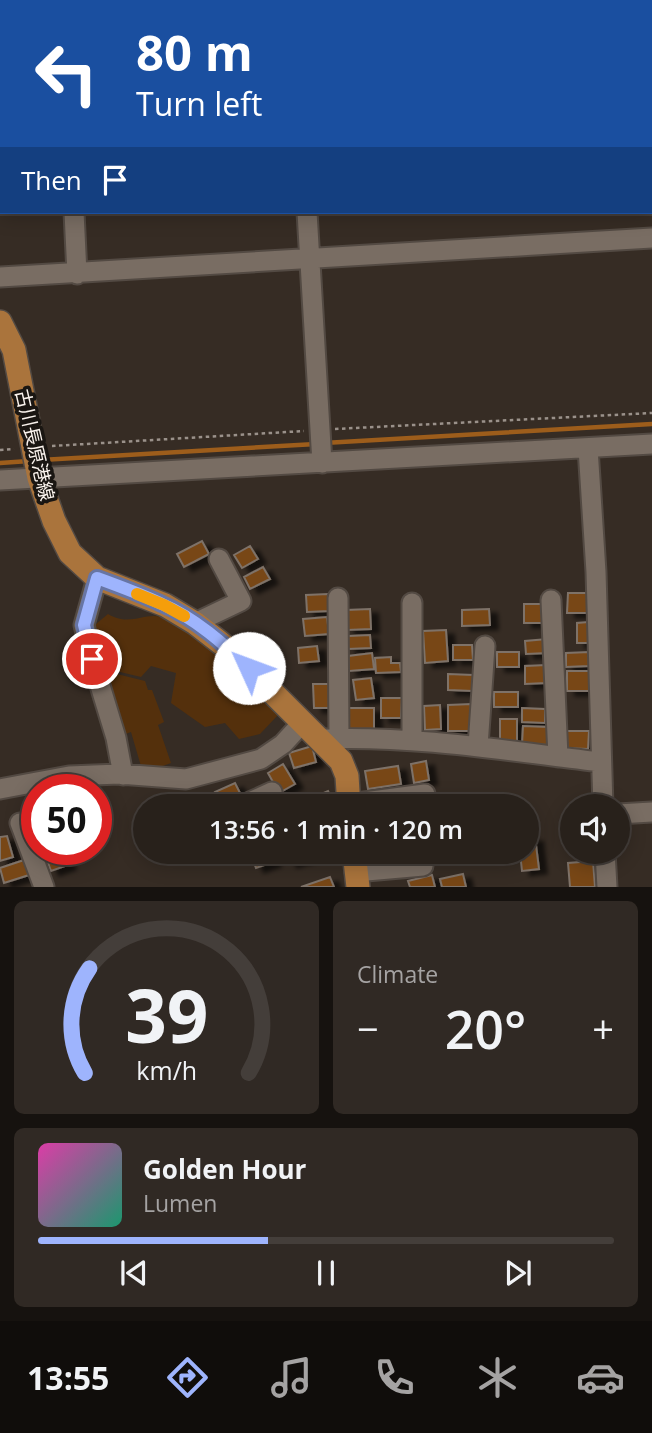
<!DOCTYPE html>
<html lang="en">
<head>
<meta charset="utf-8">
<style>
  :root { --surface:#28211b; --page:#302924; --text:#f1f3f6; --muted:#a5a3a3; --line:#443e3a; --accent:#9eb4fd }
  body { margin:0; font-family:"Open Sans","Noto Sans JP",sans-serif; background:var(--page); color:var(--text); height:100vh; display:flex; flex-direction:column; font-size:26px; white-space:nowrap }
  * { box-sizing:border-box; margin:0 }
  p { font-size:23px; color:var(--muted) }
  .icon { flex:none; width:38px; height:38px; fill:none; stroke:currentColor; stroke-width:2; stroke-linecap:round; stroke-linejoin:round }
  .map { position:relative; height:887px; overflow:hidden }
  .drawer { display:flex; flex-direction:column; gap:14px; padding:14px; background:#16120f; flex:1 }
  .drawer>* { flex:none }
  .top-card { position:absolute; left:0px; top:0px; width:653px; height:214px; box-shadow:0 4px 18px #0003,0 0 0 2px var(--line); background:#1a4fa0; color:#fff; overflow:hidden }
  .tools { position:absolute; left:560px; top:794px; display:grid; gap:14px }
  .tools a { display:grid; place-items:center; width:70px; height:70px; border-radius:50%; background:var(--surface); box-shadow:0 4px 18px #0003,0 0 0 2px var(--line); font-size:35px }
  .speed { position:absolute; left:21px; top:774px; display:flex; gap:14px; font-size:35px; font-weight:700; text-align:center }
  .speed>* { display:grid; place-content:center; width:91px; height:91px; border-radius:50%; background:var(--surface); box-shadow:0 4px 18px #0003,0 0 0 2px var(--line); line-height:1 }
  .speed .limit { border:10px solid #d22; background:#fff; color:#111 }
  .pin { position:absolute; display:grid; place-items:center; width:60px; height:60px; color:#fff; margin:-30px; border:4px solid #fff; border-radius:50%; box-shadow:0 2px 7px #0007 }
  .me { position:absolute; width:77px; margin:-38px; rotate:313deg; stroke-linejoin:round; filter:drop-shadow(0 0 5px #0008) }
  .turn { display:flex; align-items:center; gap:24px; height:147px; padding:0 21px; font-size:32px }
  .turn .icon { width:91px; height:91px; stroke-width:2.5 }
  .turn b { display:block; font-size:49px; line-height:60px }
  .then { display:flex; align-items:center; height:66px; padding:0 21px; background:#0003; gap:14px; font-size:26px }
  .big { font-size:52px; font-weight:600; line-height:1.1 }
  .drawer .tile { flex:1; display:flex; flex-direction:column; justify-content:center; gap:10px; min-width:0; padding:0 24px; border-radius:10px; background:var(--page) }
  .drawer .dial { align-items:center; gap:0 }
  .dial svg { height:182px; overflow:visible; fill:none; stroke:var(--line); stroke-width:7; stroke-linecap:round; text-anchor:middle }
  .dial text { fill:var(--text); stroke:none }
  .song { display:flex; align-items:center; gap:21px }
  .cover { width:84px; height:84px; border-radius:10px; background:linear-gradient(135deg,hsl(320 70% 55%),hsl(160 70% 35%)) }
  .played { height:7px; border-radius:4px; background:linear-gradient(90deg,var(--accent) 40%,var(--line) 40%) }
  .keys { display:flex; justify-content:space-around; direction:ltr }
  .heat { display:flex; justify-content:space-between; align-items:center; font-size:38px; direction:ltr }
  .drawer .tiles { flex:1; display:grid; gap:14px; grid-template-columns:1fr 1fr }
  .tile:last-child { grid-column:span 2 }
  .trip { position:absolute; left:133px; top:794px; width:406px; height:70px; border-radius:35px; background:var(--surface); box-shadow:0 4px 18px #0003,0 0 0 2px var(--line); font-weight:600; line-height:70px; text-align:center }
  .dock { display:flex; height:112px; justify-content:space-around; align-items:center; background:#100d0b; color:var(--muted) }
  .dock .icon { width:49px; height:49px }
  .dock .on { color:var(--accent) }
  .dock b { font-size:32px; color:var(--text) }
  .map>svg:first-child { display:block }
</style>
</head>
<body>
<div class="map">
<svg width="652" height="887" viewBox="0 0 652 887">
  <defs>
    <filter id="shadow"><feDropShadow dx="8" dy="4.5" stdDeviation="2" flood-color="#0009"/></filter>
  </defs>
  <rect width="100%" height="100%" fill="#362c24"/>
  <path fill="#54300c" d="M 108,614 C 129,627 145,612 161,617 C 200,627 251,685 279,714 L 260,734 L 239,739 L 225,723 L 205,727 L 171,703 L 176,673 L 151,666 L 141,677 L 116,671 L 100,676 L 90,629 Z
    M 117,674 L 145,681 L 148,690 L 152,690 L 164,722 L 158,725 L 171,763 L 143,773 L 131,732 L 120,736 L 101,679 Z"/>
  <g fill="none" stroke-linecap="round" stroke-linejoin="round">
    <path stroke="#9d5d1b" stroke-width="4.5" d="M 324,443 L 652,424
      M 41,460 L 316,444
      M 0,463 L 29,461"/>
  </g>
  <path fill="#784717" stroke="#7e7268" stroke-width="2" filter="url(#shadow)" d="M 202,541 L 209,554 L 184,567 L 177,554 Z
    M 250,546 L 258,559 L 242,568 L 234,555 Z
    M 263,567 L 270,579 L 250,589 L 244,577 Z
    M 568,593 L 588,593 L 588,613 L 567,613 Z
    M 328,594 L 329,611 L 307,612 L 306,595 Z
    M 524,604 L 546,604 L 546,623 L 524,623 Z
    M 370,609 L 371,629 L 347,630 L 346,610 Z
    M 489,609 L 490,625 L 462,626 L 462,610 Z
    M 327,617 L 329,634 L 305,636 L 303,619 Z
    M 588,622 L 588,643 L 577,643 L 577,623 Z
    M 446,630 L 448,661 L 425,663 L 423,631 Z
    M 370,635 L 371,648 L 348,649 L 348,636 Z
    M 547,639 L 548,653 L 526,654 L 525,641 Z
    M 453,645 L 472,645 L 473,660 L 453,660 Z
    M 317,646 L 319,661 L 299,663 L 298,648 Z
    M 497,652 L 519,652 L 519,667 L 497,667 Z
    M 589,652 L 589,666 L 566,667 L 566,653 Z
    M 372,653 L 374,669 L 349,671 L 348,656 Z
    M 391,657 L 391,663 L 400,663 L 401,672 L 376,673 L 375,658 Z
    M 546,665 L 546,683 L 525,684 L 525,666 Z
    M 567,671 L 589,671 L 589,691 L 567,691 Z
    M 448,674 L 473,675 L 473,691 L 448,690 Z
    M 371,678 L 374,698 L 356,700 L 353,680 Z
    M 313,684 L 330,684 L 331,708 L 314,708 Z
    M 494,692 L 518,692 L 518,707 L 494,707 Z
    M 381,698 L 402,698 L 401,718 L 381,718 Z
    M 471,704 L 472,731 L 448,731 L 448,705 Z
    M 440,705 L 441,729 L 425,730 L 424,706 Z
    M 348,708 L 374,708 L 374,729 L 348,729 Z
    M 522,708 L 545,709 L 545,723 L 522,722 Z
    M 500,719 L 517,719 L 517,741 L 500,741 Z
    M 523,726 L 549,727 L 548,745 L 522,744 Z
    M 565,731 L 589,731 L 588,749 L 564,748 Z
    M 312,746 L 316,762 L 294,768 L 289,753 Z
    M 426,761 L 429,780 L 414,783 L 411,764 Z
    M 283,764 L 295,784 L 279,793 L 268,773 Z
    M 398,766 L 401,784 L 368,789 L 365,771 Z
    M 235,783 L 242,797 L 222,807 L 215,792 Z
    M 328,791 L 334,805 L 310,807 L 307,800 Z
    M 7,836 L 13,857 L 0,861 L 0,837 Z
    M 535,837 L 539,869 L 522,871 L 520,852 L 527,852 L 527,838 Z
    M 63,851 L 68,865 L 51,871 L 46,857 Z
    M 250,852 L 269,852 L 273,862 L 256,868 Z
    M 286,852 L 315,852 L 316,855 L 289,863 Z
    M 24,860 L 29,875 L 4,883 L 0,868 Z
    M 593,861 L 595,887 L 570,887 L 568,863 Z
    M 463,874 L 466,887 L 442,887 L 440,879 Z
    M 432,875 L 435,887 L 410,887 L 408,881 Z
    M 330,877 L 334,887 L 301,887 Z"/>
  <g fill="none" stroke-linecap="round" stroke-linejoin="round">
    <defs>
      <path id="minor" d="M 63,0 L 63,2
        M 295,0 L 295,2
        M 74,212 L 77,274
        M 307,212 L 322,463
        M 0,277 L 652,238
        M 588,448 L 596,572 L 603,807
        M 0,480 L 652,444
        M 97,578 L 84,625 L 92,659 L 116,738 L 123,775
        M 338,598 L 339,738
        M 551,600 L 558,757
        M 195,623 L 241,601 L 219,559
        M 320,739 C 415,735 508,751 601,762
        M 412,740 L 412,603
        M 478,746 L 485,646
        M 0,789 L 69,776 L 119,774 L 186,779 L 261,759 L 283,744 L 303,722
        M 250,802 L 272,792
        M 349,804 L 425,794
        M 618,814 L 652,812
        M 20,823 L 44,887
        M 605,852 L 607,887
        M 355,872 L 423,866"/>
      <path id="major" d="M 0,322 L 14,350 L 39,478 L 54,521 L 70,553 L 97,578 L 165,605 L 195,623 L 231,651 L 341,761 L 347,776 L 349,807
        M 354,852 L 358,887"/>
    </defs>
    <use href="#minor" stroke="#534a43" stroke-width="23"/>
    <use href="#major" stroke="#534a43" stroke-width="26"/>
    <path stroke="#9a918a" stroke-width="2.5" stroke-dasharray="3.5 3.5" stroke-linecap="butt" d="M 335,429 L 652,413
      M 52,446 L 304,431
      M 0,450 L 14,449"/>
    <use href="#minor" stroke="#796d63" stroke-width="19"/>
    <use href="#major" stroke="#aa743c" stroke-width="23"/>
  </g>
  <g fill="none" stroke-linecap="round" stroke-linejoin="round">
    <defs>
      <path id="route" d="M 92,659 L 84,625 L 97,578 C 119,586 141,594 162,604 C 195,618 224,644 249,668"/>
    </defs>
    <use href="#route" stroke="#6775a4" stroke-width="18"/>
    <use href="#route" stroke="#9eb4fd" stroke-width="12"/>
    <path stroke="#f59e0b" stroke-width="12" d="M 137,594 L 164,605 L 184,616"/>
  </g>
  <g text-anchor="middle" stroke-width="7" stroke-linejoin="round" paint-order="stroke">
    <g font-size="19" fill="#faf3ed" stroke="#1a1612">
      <text transform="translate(35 445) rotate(77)" y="7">古川長原港線</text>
    </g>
  </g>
</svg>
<div class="tools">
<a><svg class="icon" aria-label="sound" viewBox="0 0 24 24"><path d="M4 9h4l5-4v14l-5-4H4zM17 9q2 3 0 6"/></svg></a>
</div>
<div class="speed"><div class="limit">50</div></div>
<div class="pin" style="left:92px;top:659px;background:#d93025"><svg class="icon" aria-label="arrive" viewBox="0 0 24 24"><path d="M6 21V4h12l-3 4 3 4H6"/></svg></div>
<svg class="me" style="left:249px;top:668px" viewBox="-20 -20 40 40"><circle r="19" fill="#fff"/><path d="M0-13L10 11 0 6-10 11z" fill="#9eb4fd"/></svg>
<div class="trip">13:56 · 1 min · 120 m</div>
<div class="top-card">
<div class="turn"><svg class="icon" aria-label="left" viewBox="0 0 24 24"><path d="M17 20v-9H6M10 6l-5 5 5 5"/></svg><div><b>80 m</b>Turn left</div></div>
<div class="then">Then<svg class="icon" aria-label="arrive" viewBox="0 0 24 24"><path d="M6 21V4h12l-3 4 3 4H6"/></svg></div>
</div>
</div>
<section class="drawer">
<div class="tiles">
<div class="tile dial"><svg viewBox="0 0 100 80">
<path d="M14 69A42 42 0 1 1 86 69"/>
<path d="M14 69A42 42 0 0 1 16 23" stroke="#9eb4fd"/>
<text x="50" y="56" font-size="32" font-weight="700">39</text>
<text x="50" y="72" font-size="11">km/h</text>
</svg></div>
<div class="tile"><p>Climate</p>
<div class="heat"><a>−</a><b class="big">20°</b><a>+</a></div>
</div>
<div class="tile">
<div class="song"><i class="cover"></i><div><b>Golden Hour</b><p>Lumen</p></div></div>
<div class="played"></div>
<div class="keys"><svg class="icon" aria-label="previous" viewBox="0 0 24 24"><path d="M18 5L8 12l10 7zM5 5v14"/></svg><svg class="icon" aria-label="pause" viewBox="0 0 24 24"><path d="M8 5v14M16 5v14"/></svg><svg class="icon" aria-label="next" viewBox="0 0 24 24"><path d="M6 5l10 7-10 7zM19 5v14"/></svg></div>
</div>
</div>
</section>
<nav class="dock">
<b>13:55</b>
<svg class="icon on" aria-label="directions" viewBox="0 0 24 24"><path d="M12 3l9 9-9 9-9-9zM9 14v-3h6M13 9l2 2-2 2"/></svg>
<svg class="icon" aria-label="music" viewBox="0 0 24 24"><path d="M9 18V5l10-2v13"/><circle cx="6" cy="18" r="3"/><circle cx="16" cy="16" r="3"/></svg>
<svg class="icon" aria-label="phone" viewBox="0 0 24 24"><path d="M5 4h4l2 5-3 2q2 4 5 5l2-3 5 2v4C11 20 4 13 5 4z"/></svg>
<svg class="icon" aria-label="climate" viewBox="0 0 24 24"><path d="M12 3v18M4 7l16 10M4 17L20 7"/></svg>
<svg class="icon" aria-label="car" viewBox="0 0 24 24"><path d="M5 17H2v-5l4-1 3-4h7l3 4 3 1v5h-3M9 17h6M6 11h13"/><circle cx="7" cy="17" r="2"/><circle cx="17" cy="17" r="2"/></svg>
</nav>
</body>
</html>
